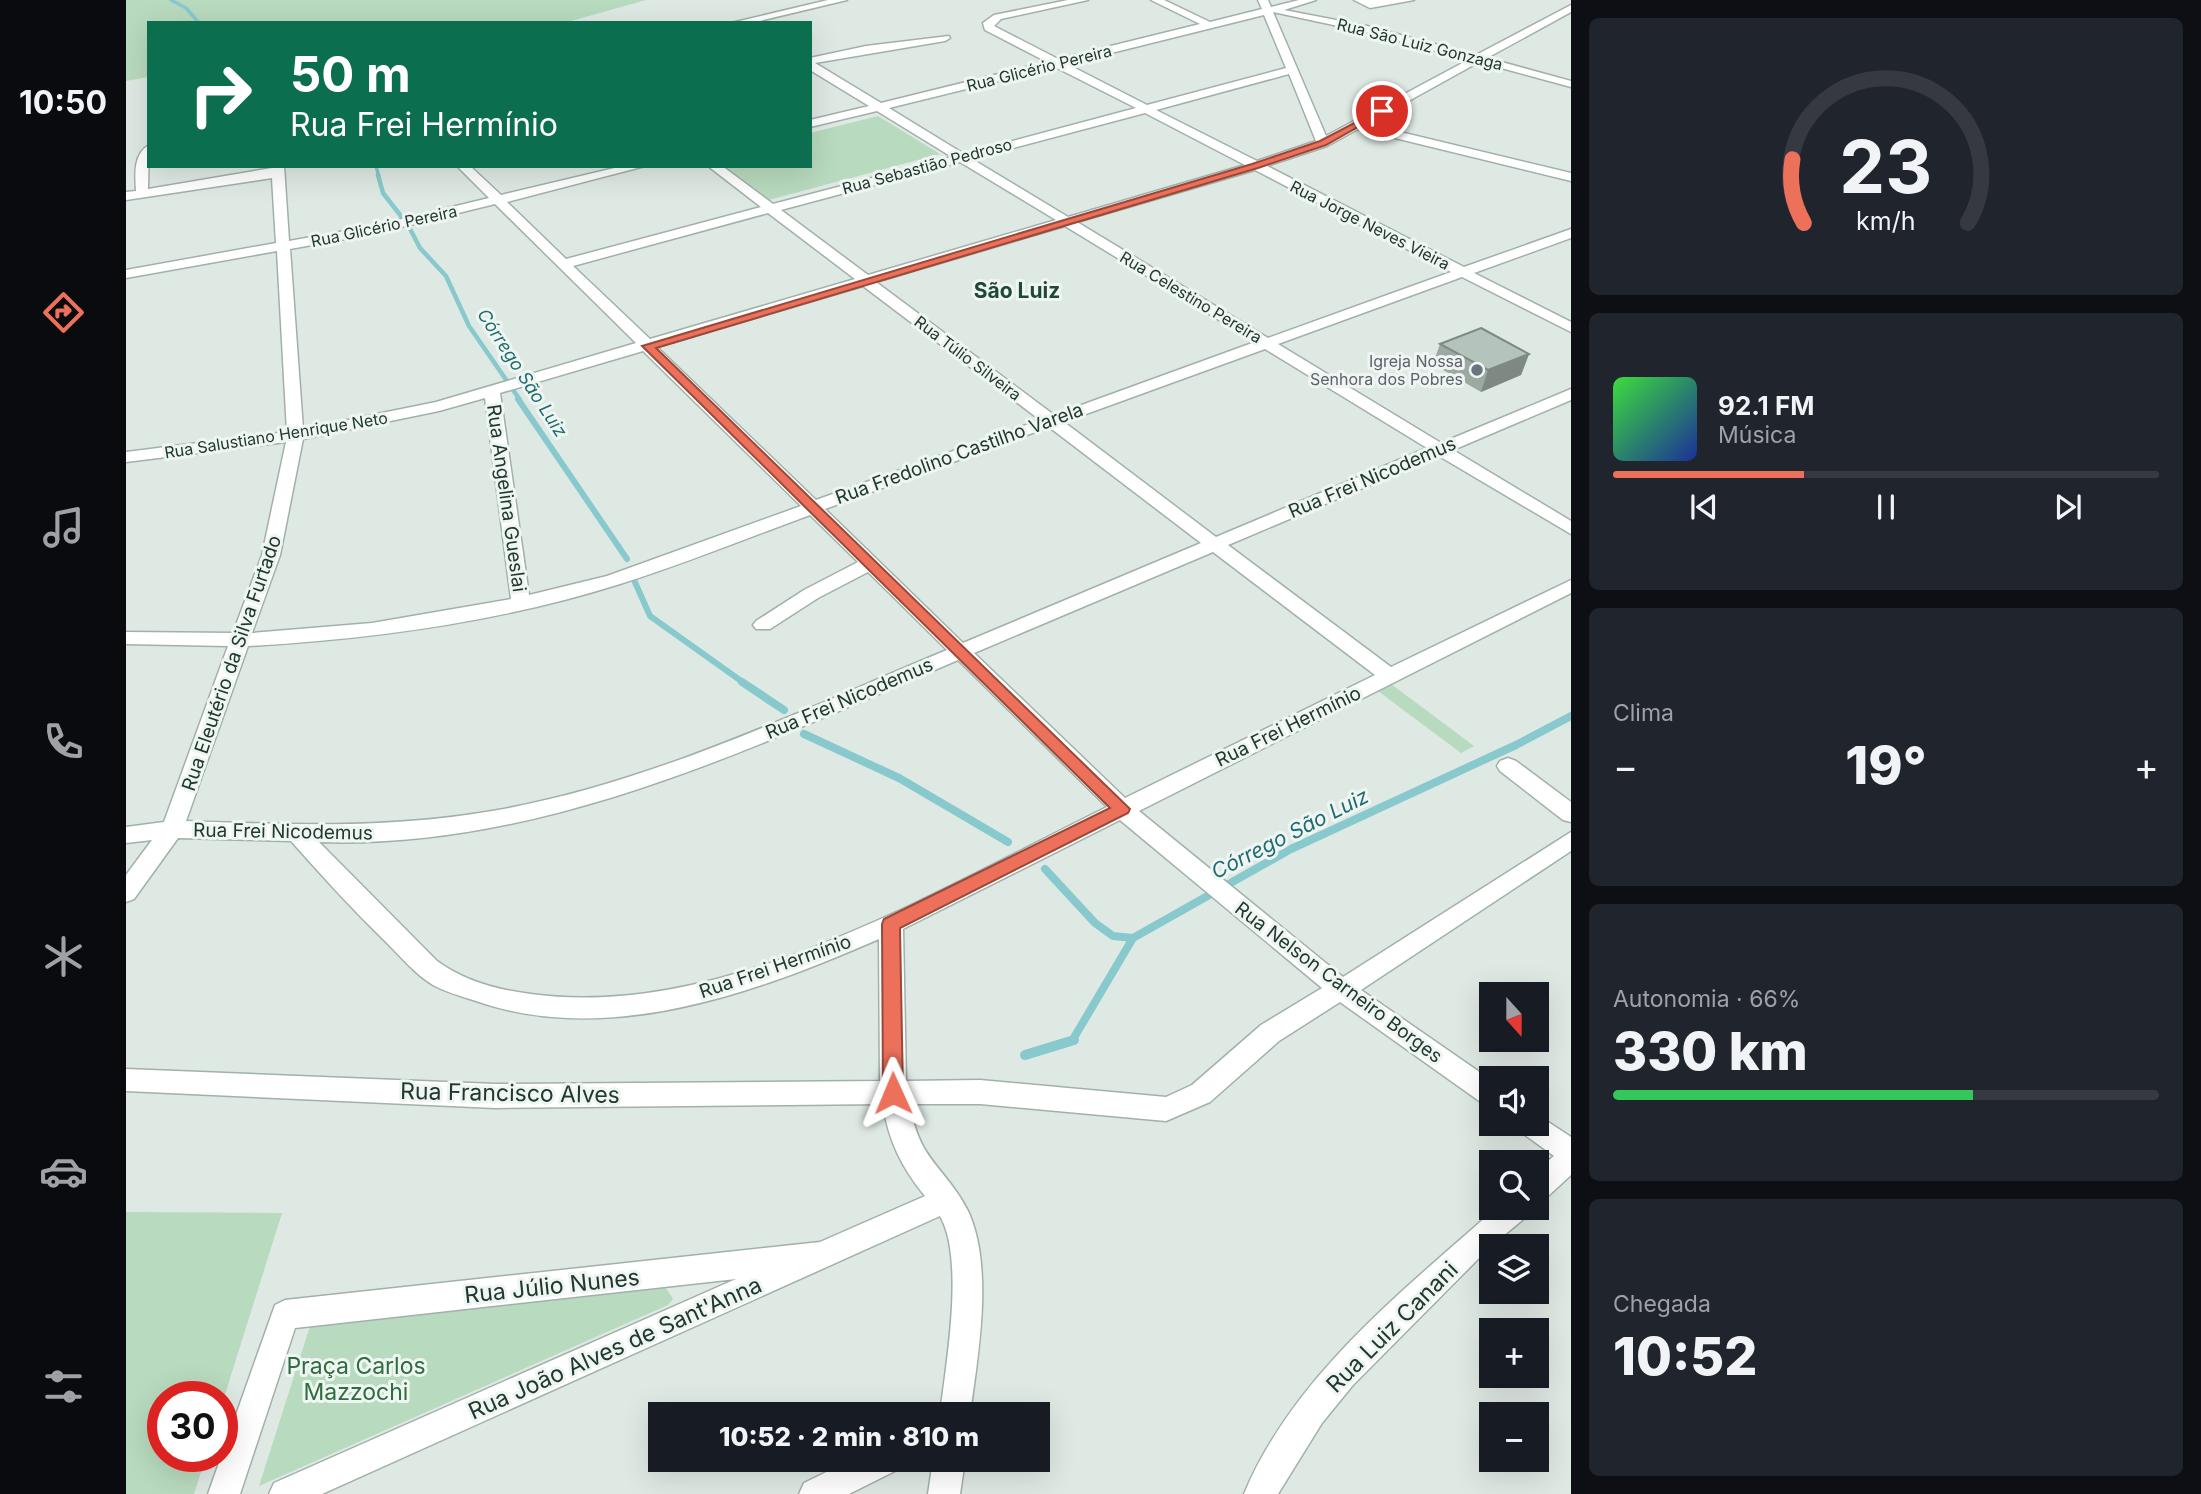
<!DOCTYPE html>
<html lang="pt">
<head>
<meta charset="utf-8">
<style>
  :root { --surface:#171b24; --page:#20242c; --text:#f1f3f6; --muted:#9ea1a6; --line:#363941; --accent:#ec705a }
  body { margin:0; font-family:Inter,sans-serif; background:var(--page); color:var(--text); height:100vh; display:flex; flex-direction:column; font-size:26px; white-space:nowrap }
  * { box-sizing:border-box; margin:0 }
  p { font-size:23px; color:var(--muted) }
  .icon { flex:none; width:38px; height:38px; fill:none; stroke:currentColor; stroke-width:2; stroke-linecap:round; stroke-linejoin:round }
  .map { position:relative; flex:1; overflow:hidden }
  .sheet { display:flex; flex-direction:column; gap:18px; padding:18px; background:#0d0f14; width:630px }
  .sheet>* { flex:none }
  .hud { position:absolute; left:21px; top:21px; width:665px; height:147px; border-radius:0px; box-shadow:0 7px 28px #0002; background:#0b6e4f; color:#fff; overflow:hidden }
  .needle { width:46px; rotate:159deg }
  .controls { position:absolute; left:1353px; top:982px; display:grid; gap:14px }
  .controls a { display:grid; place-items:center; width:70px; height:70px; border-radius:0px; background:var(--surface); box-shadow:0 7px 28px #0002; font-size:35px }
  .speed { position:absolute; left:21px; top:1381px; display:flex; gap:14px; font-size:35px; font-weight:700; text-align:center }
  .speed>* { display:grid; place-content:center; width:91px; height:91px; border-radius:50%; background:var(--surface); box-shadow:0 7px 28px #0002; line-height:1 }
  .speed .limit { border:10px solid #d22; background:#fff; color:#111 }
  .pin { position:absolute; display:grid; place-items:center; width:60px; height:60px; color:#fff; margin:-30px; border:4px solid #fff; border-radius:50%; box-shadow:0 2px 7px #0007 }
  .me { position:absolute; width:77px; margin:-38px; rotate:359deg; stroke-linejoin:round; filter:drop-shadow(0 0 5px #0008) }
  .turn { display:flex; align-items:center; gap:24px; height:147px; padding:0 28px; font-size:32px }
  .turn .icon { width:91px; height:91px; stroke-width:2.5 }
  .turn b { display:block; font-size:49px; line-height:60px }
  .big { font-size:52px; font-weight:800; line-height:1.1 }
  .sheet .tile { flex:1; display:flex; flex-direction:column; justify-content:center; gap:10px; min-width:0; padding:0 24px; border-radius:10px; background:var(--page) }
  .sheet .dial { align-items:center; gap:0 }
  .dial svg { height:182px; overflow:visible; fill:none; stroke:var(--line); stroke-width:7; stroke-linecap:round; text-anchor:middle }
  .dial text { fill:var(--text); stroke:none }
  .song { display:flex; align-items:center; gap:21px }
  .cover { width:84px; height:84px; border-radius:10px; background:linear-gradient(135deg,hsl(120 70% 55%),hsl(230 70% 35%)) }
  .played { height:7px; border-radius:4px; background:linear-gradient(90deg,var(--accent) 35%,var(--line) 35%) }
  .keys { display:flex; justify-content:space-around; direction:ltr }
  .heat { display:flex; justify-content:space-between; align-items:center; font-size:38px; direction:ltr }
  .charge { height:10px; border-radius:5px; background:linear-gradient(90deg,#34c759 66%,var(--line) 0) }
  .trip { position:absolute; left:522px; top:1402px; width:402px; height:70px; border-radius:0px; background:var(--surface); box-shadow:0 7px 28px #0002; font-weight:800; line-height:70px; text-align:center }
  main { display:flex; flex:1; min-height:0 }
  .tabs { display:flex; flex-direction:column; width:126px; justify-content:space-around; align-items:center; background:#090b0e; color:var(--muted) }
  .tabs .icon { width:49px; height:49px }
  .tabs .on { color:var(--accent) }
  .tabs b { font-size:32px; color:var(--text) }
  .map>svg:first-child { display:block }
</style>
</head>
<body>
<main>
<nav class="tabs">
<b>10:50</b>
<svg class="icon on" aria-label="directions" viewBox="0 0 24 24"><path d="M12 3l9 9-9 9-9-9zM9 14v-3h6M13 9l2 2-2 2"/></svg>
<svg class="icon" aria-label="music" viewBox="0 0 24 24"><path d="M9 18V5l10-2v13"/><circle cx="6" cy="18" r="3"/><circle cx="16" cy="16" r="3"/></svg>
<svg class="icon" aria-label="phone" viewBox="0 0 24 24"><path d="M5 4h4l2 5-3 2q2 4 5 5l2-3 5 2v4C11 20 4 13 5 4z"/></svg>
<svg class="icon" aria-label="climate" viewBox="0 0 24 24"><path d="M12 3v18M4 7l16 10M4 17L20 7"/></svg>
<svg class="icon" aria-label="car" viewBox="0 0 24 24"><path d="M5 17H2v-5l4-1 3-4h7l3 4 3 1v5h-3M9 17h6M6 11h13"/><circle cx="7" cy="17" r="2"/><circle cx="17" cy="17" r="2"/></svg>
<svg class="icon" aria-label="filters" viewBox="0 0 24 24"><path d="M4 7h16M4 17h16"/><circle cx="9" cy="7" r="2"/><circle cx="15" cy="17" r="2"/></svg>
</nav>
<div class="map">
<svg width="1445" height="1494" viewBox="0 0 1445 1494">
  <rect width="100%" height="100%" fill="#dfe9e3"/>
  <path fill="#b8dabe" d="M 0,0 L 520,0 L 438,23 L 23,23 L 23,77 L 0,81 Z
    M 752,116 L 814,154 L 643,200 L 597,166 L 684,166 L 684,133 Z
    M 1265,684 L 1348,746 L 1335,753 L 1252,691 Z
    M 0,1212 L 156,1213 L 96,1404 L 96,1396 L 37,1396 L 37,1456 L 80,1456 L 68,1494 L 0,1494 Z
    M 538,1285 L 547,1299 L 542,1305 L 133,1486 L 184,1326 Z"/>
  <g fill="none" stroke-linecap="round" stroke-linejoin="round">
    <path stroke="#88c9cd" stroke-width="3.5" d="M 45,0 L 60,8 L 73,23
      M 250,166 L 253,177"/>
    <path stroke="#88c9cd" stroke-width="4.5" d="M 252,175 L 257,193 L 282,225 L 294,248 L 320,276 L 343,326 L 394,400"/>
    <path stroke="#88c9cd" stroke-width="6" d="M 392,399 L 501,559
      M 508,580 L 524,616 L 618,683"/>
    <path stroke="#88c9cd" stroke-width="8" d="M 616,682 L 658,710
      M 678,734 L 773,778 L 882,842
      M 919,869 L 969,923 L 987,936 L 1007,938 L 1165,849 L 1390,745 L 1445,716
      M 946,1041 L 1007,938"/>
    <path stroke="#88c9cd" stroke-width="10" d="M 899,1055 L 948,1040"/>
    <defs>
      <path id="minor" d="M 702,0 L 721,0 L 625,23 L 605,23 Z
        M 942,0 L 962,0 L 875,19 L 868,26 L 932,59 L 1074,24 L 1025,0 L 1038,0 L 1084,22 L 1136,9 L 1132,0 L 1142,0 L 1145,7 L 1173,0 L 1190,0 L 1158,10 L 1241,26 L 1350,55 L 1445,5 L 1445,12 L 1361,58 L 1445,81 L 1445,87 L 1353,62 L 1241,124 L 1445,173 L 1445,181 L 1232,129 L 1201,146 L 1141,166 L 1338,267 L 1445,229 L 1445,238 L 1348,273 L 1445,322 L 1445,332 L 1336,277 L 1152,344 L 1315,443 L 1445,389 L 1445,400 L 1327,450 L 1445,521 L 1445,534 L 1313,456 L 1102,545 L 1265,667 L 1445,580 L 1445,593 L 1013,811 L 1217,977 L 1445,832 L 1445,851 L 1235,990 L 1365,1080 L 1365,1107 L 1356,1103 L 1214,1002 L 1153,1041 L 1084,1102 L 1040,1121 L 854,1104 L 784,1104 C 792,1161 820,1167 842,1211 C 868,1267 852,1355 844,1414 L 814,1414 C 820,1365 839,1259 814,1216 L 196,1494 L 143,1494 L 148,1483 L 610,1279 L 169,1328 L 114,1494 L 82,1494 L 149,1305 L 159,1300 L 694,1242 L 799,1196 C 776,1168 762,1140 757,1104 L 369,1108 L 0,1091 L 0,1069 L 369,1084 L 754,1081 L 753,939 C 629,993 481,1048 347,1000 C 334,996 320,992 307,985 C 289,974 275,957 260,942 C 227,910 196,876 165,841 L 52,838 L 8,899 L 0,902 L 0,875 L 26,840 L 0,843 L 0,827 L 38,822 L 102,646 L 0,644 L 0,632 L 107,633 L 136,555 L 160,442 L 0,462 L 0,452 L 161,432 L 151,251 L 0,278 L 0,270 L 150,243 L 146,178 L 0,200 L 0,192 L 10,191 C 9,175 7,154 23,145 L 22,189 L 158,166 L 163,241 L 247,226 L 363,198 L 331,166 L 344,166 L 375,195 L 497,166 L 519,166 L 381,202 L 440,259 L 635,207 L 582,166 L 596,166 L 647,204 L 826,157 L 751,111 L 684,127 L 684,120 L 743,106 L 684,70 L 684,58 L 740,46 L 823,36 L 824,38 L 819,41 L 689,63 L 755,103 L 921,62 L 859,30 L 857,23 L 868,15 ZM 1147,12 L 1240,32 L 1342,60 L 1200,136 ZM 1138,15 L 1160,68 L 1021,105 L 941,64 ZM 929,67 L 1010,108 L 838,154 L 763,108 ZM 1163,74 L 1190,141 L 1131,161 L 1030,110 ZM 1019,113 L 1119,165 L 942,217 L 846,159 ZM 834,162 L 930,220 L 742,275 L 655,210 ZM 1129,170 L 1325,272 L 1142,338 L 951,222 ZM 369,204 L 510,343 L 310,402 L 177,429 L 164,249 L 247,234 ZM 642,213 L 729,279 L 524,339 L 447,266 ZM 939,226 L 1129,342 L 928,415 L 750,282 ZM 737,286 L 914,420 L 690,500 L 531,347 ZM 1139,349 L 1301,448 L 1090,537 L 938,422 ZM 517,351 L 675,506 L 481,576 L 403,595 L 374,393 ZM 359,398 L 385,599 L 246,623 L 126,633 L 154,555 L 177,439 L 313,411 ZM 923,427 L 1075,543 L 837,643 L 699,509 ZM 684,515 L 732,562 L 678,590 L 630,621 L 627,625 L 630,629 L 644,629 L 692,598 L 742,572 L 821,650 C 676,710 528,782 372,810 C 265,829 167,825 60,821 L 122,646 C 247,639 374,622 494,584 C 558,564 621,538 684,515 ZM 1087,552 L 1249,675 L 999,798 L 848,653 ZM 832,660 L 981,807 C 814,889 597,1021 405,994 C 372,990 338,981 311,961 L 193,842 C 417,850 630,746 832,660 ZM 994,820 L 1196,988 L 1135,1025 L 1066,1085 L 1040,1097 L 854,1080 L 780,1081 L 777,929 Z
        M 1228,0 L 1288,0 L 1244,8 Z
        M 1382,758 L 1390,761 L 1445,802 L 1445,822 L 1437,820 L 1374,771 L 1371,766 L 1374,761 Z
        M 1410,1114 L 1445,1137 L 1445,1175 L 1420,1198 L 1410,1202 L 1410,1171 L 1428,1156 L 1395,1132 L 1391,1124 L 1410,1124 Z
        M 1370,1208 L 1404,1208 L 1400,1217 L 1365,1246 L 1227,1385 L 1196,1423 L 1152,1494 L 1118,1494 C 1167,1376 1278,1290 1370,1208 Z
        M 725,1460 L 774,1460 L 769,1471 L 723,1494 L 673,1494 L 678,1483 Z
        M 807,1460 L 839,1460 L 834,1494 L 802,1494 Z"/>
    </defs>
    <use href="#minor" stroke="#a2b0aa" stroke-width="3"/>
    <use href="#minor" fill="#fff" fill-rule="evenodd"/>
  </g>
  <path fill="#9ba9a2" d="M 1314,344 L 1403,354 L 1395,375 L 1355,392 L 1307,364 Z"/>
  <path fill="#7e8984" d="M 1403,354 L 1395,375 L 1355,392 L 1362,370 Z"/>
  <path fill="#b4c4bc" stroke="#7e8984" stroke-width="2" d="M 1355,328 L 1403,354 L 1362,370 L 1314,344 Z"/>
  <path fill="#ec705a" stroke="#99493a" stroke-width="2" d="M 1253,110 L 1260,111 L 1200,145 L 1132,168 L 530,348 L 1004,809 L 1002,813 L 774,928 L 777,1093 L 774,1099 L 767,1102 L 760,1099 L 757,1093 L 756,924 L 758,919 L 984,808 L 516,346 L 1126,164 L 1194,141 Z"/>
  <circle fill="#6b7280" stroke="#eff6f2" stroke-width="2.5" cx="1351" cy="370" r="7"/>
  <g text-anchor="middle" stroke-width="6" stroke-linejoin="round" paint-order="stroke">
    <g font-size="16" fill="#213830" stroke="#eff6f2">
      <text transform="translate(1294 44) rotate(14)" y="6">Rua São Luiz Gonzaga</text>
      <text transform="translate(913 68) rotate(-14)" y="6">Rua Glicério Pereira</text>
      <text transform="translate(801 166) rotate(-15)" y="6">Rua Sebastião Pedroso</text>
      <text transform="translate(1244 225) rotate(27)" y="6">Rua Jorge Neves Vieira</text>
      <text transform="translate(258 226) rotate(-12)" y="6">Rua Glicério Pereira</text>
      <text transform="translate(1065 297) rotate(31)" y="6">Rua Celestino Pereira</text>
      <text transform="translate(842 358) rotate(37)" y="6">Rua Túlio Silveira</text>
      <text transform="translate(150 435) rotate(-9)" y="6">Rua Salustiano Henrique Neto</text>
    </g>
    <g font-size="16" fill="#5b616d" stroke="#eff6f2" text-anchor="end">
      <text x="1337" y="367">Igreja Nossa<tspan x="1337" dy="18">Senhora dos Pobres</tspan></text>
    </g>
    <g font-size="18" font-style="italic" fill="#1e6b71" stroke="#eff6f2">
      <text transform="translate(396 373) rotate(57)" y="6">Córrego São Luiz</text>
    </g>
    <g font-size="19" fill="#213830" stroke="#eff6f2">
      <text transform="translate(833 453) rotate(-20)" y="7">Rua Fredolino Castilho Varela</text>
      <text transform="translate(1246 477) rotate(-23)" y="7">Rua Frei Nicodemus</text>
      <text transform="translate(381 498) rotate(82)" y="7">Rua Angelina Gueslai</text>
      <text transform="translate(105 663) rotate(-71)" y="7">Rua Eleutério da Silva Furtado</text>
      <text transform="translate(723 698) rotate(-23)" y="7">Rua Frei Nicodemus</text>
      <text transform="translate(1162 726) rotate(-26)" y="7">Rua Frei Hermínio</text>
      <text transform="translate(157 831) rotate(1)" y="7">Rua Frei Nicodemus</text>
      <text transform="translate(649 966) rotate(-19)" y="7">Rua Frei Hermínio</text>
      <text transform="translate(1213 982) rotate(37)" y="7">Rua Nelson Carneiro Borges</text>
    </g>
    <g font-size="21" font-weight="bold" fill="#1e493a" stroke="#eff6f2">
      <text x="891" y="298">São Luiz</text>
    </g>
    <g font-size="21" font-style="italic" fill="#1e6b71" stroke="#eff6f2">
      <text transform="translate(1164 834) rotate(-27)" y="7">Córrego São Luiz</text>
    </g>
    <g font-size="23" fill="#213830" stroke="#eff6f2">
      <text transform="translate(384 1093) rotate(1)" y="8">Rua Francisco Alves</text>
      <text transform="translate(426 1286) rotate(-6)" y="8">Rua Júlio Nunes</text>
      <text transform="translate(1266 1327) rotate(-45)" y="8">Rua Luiz Canani</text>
      <text transform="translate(489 1348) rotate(-24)" y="8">Rua João Alves de Sant'Anna</text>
    </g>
    <g font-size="23" fill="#2d6d3f" stroke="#eff6f2">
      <text x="230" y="1374">Praça Carlos<tspan x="230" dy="26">Mazzochi</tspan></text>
    </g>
  </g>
</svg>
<div class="controls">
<a><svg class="needle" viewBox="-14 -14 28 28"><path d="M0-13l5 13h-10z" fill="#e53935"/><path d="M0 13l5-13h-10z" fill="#9ea1a6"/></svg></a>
<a><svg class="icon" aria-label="sound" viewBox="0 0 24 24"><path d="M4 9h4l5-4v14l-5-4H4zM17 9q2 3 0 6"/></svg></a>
<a><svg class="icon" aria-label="search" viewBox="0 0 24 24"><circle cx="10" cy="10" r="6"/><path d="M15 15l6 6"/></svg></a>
<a><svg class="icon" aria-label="layers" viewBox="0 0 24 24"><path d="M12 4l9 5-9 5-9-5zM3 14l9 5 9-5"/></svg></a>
<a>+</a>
<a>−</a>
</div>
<div class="speed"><div class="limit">30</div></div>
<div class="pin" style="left:1256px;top:111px;background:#d93025"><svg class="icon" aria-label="arrive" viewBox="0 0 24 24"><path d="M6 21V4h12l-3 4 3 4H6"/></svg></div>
<svg class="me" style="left:767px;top:1093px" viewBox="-20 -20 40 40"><path d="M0-17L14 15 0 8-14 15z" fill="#ec705a" stroke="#fff" stroke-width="4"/></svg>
<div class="trip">10:52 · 2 min · 810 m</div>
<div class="hud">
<div class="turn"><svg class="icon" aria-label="right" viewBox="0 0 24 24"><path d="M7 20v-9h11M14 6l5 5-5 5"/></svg><div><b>50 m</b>Rua Frei Hermínio</div></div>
</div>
</div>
<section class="sheet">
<div class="tile dial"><svg viewBox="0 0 100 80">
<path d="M14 69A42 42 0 1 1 86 69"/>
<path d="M14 69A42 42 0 0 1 9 41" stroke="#ec705a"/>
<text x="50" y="56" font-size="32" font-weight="700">23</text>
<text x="50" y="72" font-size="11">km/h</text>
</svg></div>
<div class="tile">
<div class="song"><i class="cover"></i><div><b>92.1 FM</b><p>Música</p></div></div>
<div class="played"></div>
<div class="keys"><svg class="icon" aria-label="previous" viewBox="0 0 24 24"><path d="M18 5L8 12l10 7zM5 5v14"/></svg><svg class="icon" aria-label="pause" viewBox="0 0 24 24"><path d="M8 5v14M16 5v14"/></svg><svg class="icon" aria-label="next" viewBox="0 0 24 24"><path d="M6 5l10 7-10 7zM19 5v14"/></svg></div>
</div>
<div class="tile"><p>Clima</p>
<div class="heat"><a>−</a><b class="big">19°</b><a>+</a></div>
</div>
<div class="tile"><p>Autonomia · 66%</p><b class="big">330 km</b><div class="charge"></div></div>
<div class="tile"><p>Chegada</p><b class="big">10:52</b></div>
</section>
</main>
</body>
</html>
